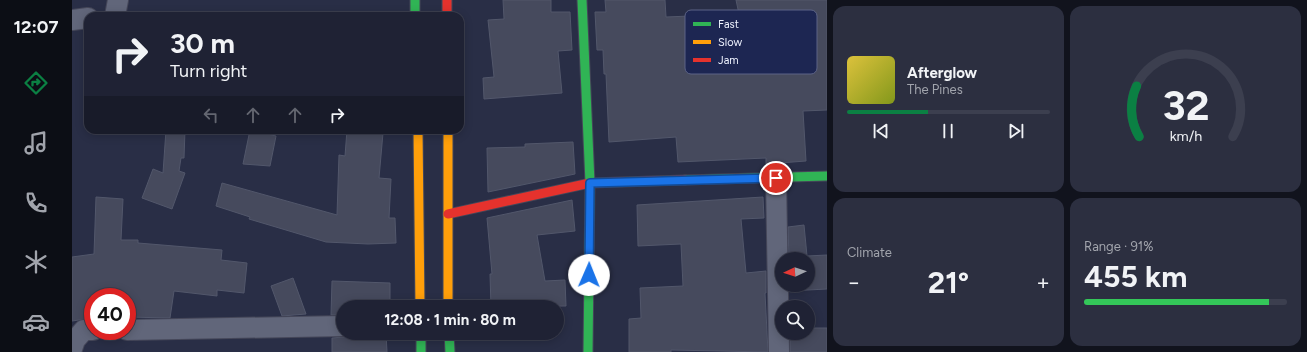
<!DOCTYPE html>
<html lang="en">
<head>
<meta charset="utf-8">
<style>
  :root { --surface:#1f2234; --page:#2c2f40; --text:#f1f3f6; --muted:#a1a4ac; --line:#3c3f4f; --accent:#0b8043 }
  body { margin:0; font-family:Figtree,sans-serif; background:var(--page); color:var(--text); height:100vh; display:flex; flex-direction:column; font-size:15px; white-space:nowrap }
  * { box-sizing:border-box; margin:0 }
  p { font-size:13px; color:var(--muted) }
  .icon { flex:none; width:22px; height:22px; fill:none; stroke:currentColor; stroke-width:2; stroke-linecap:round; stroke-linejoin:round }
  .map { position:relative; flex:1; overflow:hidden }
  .drawer { display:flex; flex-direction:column; gap:6px; padding:6px; background:#11131d; width:480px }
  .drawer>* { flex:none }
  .top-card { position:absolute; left:12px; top:12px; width:380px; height:122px; border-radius:12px; box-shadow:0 2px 10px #0003,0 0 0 1px var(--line); background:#1f2234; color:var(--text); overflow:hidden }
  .needle { width:26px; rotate:266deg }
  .fabs { position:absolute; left:703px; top:252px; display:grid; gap:8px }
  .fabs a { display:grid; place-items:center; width:40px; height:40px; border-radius:50%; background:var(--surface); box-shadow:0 2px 10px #0003,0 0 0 1px var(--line); font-size:20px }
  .speed { position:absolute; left:12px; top:288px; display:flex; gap:8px; font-size:20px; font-weight:700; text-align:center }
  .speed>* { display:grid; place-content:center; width:52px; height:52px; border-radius:50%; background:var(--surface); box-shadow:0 2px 10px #0003,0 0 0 1px var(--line); line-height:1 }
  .speed .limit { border:6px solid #d22; background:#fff; color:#111 }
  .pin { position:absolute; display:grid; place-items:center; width:34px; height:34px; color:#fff; margin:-17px; border:2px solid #fff; border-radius:50%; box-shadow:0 1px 4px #0007 }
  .me { position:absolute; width:44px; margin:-22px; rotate:1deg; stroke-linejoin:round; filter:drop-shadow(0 0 3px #0008) }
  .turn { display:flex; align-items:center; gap:14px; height:84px; padding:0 20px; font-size:18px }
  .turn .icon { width:52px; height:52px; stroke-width:2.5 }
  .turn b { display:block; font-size:28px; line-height:34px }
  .lanes { display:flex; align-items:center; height:38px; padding:0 20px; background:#0003; justify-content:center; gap:20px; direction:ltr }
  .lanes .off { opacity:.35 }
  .big { font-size:30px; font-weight:700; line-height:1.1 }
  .drawer .card { flex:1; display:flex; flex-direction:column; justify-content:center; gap:6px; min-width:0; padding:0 14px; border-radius:12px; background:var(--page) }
  .drawer .dial { align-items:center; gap:0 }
  .dial svg { height:104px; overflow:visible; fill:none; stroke:var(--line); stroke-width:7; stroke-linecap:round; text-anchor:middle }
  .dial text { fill:var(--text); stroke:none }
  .song { display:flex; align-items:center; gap:12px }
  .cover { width:48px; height:48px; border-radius:6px; background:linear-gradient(135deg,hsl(50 70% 55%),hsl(70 70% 35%)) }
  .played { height:4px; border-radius:2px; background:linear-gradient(90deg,var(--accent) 40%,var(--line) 40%) }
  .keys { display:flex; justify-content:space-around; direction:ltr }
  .heat { display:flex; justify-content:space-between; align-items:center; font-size:22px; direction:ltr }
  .charge { height:6px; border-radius:3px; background:linear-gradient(90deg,#34c759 91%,var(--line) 0) }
  .drawer .tiles { flex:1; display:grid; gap:6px; grid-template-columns:repeat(2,1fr) }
  .trip { position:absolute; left:264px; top:300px; width:228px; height:40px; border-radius:20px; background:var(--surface); box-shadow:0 2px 10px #0003,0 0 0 1px var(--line); font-weight:700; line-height:40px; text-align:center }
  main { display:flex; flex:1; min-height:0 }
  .menu { display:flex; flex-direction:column; width:72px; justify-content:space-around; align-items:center; background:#0c0e15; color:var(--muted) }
  .menu .icon { width:28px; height:28px }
  .menu .current { color:var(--accent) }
  .menu b { font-size:18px; color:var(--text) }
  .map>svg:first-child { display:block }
</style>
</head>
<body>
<main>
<nav class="menu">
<b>12:07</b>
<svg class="icon current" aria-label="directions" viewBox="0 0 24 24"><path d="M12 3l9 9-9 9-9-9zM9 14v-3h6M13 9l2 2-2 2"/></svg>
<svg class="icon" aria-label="music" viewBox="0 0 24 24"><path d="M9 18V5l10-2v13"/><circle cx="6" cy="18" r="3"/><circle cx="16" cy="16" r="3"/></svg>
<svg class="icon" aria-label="phone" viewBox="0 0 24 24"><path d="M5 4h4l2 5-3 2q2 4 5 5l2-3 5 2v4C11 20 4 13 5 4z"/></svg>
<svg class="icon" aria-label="climate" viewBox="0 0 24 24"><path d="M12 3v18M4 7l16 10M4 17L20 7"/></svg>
<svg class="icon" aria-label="car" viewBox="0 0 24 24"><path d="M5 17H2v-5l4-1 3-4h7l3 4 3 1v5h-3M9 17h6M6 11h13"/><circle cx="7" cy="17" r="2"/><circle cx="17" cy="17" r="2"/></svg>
</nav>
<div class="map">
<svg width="755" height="352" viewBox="0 0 755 352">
  <rect width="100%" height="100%" fill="#292e46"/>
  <path fill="#464a5d" stroke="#52576b" d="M 431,0 L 479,0 L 479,12 L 498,12 L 500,50 L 486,51 L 490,93 L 412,99 L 411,78 L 422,77 L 416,20 L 432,19 Z
    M 533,0 L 593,0 L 594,17 L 667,14 L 664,0 L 755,0 L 755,110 L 731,111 L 734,161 L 694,164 L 694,158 L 606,162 L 604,137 L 537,142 L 534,74 L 532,74 L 531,50 L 525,50 L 523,12 L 534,12 Z
    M 94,130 L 113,130 L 112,158 L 109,158 L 107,171 L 113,173 L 100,209 L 70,198 L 81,169 L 91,173 Z
    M 178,130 L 204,136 L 198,166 L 171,164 Z
    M 275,130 L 311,133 L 307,178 L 319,179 L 317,218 L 323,218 L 324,243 L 296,244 L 254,242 L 177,219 L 178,217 L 144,206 L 150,183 L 265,215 L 267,155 L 273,156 Z
    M 501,142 L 503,174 L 416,192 L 415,148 L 453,147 L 453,144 Z
    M 24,197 L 51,199 L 49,240 L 66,240 L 66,243 L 150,250 L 149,260 L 175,263 L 172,293 L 145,290 L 145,296 L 102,291 L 98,318 L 55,317 L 55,297 L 21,297 L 21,318 L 0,321 L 0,257 L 22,254 Z
    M 691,197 L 692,218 L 669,219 L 674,273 L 694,271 L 694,293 L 693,293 L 696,352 L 599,350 L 599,352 L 557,352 L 557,319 L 569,318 L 568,288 L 611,286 L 609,244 L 566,246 L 565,205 Z
    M 500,200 L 503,231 L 465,235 L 473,281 L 493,280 L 494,306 L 419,307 L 418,274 L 420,274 L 415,218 Z
    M 732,225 L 735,256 L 755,255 L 755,289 L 717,291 L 717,285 L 736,285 L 736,259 L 717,259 L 716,227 Z
    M 221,278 L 234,314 L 210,316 L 199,286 Z
    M 260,281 L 318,283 L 318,307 L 271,307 L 271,315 L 259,315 Z
    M 736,328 L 755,328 L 755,352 L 718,352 L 718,333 L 736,333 Z
    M 280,333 L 314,333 L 315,352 L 260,352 L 260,338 L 272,337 Z
    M 420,333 L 451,333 L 451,337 L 420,339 Z"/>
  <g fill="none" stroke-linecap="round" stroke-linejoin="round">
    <defs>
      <path id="street" d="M 43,16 L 46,0
        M 0,20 L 16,18
        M 704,178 L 707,352
        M 55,330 L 271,326
        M 0,349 L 3,340 L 12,330 L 21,330"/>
      <path id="fast" d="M 343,0 L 343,16
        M 510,0 L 518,183 L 516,352
        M 613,180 L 755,176
        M 349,333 L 349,352
        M 377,333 L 378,352"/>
      <path id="slow" d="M 346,130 L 348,307
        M 376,130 L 376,307"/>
      <path id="jam" d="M 375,0 L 375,16
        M 376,214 L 518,183 L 613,180"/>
    </defs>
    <use href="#street" stroke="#454759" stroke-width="22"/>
    <use href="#fast" stroke="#454759" stroke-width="11"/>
    <use href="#slow" stroke="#454759" stroke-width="11"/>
    <use href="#jam" stroke="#454759" stroke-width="11"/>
    <use href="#street" stroke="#61667a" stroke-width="20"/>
    <use href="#fast" stroke="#30b455" stroke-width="9"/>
    <use href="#slow" stroke="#ff9f0a" stroke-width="9"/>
    <use href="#jam" stroke="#e5322d" stroke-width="9"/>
  </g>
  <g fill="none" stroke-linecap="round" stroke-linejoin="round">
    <defs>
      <path id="route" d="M 517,275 L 518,183 L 704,178"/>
    </defs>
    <use href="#route" stroke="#114b97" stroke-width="10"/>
    <use href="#route" stroke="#1a73e8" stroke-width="7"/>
  </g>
  <rect x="613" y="10" width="132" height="64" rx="6" fill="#1d2652" stroke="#5c6386" stroke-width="1"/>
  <rect x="621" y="22" width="18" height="4" fill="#30b455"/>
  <rect x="621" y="40" width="18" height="4" fill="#ff9f0a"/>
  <rect x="621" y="58" width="18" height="4" fill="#e5322d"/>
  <g font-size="11" fill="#eef2fe">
    <text x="646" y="28">Fast</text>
    <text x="646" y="46">Slow</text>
    <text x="646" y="64">Jam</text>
  </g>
</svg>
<div class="fabs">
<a><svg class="needle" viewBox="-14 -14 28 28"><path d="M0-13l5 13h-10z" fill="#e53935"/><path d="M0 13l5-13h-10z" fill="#a1a4ac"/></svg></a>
<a><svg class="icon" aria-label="search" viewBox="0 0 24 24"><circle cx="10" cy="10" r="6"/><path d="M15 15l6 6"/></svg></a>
</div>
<div class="speed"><div class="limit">40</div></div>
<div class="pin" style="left:704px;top:178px;background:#d93025"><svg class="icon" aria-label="arrive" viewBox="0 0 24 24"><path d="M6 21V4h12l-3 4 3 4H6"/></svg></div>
<svg class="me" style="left:517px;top:275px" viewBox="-20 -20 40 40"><circle r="19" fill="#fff"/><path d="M0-13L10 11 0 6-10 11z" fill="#1a73e8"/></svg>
<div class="trip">12:08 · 1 min · 80 m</div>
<div class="top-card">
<div class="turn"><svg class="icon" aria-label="right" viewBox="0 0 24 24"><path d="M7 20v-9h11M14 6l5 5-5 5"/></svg><div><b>30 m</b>Turn right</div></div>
<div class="lanes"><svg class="icon off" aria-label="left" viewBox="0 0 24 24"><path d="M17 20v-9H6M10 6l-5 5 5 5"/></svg><svg class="icon off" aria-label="ahead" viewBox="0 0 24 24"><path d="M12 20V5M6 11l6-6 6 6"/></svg><svg class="icon off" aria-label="ahead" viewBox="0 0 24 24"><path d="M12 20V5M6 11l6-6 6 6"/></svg><svg class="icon" aria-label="right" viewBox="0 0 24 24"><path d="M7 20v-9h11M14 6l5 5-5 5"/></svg></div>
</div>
</div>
<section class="drawer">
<div class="tiles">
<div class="card">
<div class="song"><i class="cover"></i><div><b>Afterglow</b><p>The Pines</p></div></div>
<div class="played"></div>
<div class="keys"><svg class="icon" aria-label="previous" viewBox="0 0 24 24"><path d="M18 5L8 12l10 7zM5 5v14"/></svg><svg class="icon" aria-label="pause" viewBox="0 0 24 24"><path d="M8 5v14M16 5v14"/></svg><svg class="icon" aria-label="next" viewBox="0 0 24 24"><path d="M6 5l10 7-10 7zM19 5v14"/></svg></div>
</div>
<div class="card dial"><svg viewBox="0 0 100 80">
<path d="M14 69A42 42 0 1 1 86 69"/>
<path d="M14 69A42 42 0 0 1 12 30" stroke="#0b8043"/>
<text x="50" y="56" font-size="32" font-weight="700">32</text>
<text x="50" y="72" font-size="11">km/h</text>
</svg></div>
<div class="card"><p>Climate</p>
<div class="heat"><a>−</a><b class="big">21°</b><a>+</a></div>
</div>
<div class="card"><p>Range · 91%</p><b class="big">455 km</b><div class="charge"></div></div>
</div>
</section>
</main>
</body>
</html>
